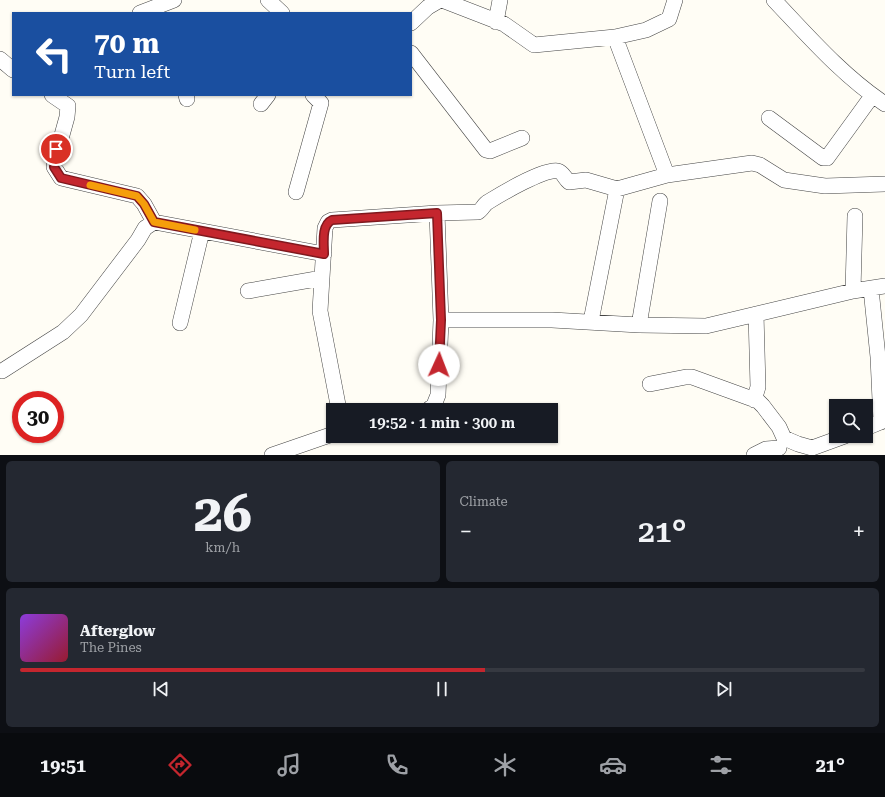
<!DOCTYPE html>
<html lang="en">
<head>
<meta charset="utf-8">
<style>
  :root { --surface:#171b24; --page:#242831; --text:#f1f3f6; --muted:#9ea1a6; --line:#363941; --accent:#c4262e }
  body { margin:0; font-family:"Roboto Serif",serif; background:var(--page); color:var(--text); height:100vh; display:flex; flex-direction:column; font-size:15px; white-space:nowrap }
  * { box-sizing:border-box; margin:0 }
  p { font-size:13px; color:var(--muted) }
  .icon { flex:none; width:22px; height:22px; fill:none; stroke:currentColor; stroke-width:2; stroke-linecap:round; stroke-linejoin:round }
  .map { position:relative; height:455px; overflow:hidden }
  .panel { display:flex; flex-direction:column; gap:6px; padding:6px; background:#0d0f14; flex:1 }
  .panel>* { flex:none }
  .hud { position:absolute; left:12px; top:12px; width:400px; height:84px; border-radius:0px; box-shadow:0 1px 3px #0004; background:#1a4fa0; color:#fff; overflow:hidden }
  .buttons { position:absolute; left:829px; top:399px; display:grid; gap:8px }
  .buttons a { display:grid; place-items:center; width:44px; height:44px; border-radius:0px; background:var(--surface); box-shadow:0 1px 3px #0004; font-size:20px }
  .speed { position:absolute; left:12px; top:391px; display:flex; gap:8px; font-size:20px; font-weight:700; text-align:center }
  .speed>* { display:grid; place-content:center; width:52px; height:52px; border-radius:50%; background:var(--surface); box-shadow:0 1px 3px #0004; line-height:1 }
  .speed .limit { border:6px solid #d22; background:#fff; color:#111 }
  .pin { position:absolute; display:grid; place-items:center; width:34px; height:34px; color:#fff; margin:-17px; border:2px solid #fff; border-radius:50%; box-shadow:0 1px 4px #0007 }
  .me { position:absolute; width:44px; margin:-22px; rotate:2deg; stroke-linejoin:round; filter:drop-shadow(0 0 3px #0008) }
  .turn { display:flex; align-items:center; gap:14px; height:84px; padding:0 16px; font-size:18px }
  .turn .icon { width:52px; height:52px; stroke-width:2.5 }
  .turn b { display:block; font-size:28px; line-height:34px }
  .big { font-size:30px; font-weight:600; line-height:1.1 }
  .panel .tile { flex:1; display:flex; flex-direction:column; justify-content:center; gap:6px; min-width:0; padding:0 14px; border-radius:6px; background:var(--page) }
  .panel .dial { align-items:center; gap:0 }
  .dial b { font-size:52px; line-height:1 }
  .song { display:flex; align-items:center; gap:12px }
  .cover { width:48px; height:48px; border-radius:6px; background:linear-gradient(135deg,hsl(270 70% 55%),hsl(350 70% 35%)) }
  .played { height:4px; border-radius:2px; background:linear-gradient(90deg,var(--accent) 55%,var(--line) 55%) }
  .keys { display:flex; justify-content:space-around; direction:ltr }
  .heat { display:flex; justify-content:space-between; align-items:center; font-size:22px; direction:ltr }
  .panel .tiles { flex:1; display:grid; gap:6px; grid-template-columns:1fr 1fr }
  .tile:last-child { grid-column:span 2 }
  .trip { position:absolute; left:326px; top:403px; width:232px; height:40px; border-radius:0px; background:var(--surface); box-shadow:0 1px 3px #0004; font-weight:600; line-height:40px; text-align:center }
  .tabs { display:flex; height:64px; justify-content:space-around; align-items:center; background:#090b0e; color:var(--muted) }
  .tabs .icon { width:28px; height:28px }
  .tabs .on { color:var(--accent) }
  .tabs b { font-size:18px; color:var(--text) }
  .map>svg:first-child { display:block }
</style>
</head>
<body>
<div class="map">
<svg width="885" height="455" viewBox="0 0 885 455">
  <rect width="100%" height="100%" fill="#fffdf5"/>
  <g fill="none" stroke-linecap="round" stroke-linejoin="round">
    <defs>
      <path id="street" d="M 268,0 L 282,13
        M 442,0 L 504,24 L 534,45 L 615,37 L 646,30 L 669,19 L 675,0
        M 774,0 C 809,37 843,76 885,104
        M 140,13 L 174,0
        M 496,22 L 500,0
        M 411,23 L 428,7 L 440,0
        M 615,37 L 667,175
        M 411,53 L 486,150 L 490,151 L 522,138
        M 0,59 L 13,70
        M 52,95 L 68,106 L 67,117 L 62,135 L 56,149 L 54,167 L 61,178 L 137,196 L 144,204 L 154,222
        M 186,95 L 187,99
        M 261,104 L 268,95
        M 769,118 L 823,158 L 827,158 L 872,96
        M 296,192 L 321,103 L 313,95
        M 871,289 L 878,357 L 881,422
        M 248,291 L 322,278
        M 853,291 L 855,216
        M 441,320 L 552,320 L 639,325 L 706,326 L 853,291 L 885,286
        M 591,321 L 617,189
        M 180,323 L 202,231
        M 639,325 L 660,201
        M 2,371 L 63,332 L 81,315 L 138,240 L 145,228 L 154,222 L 324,254
        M 650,384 L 686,377 L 692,377 L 758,401 L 763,406 L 779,427 L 784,438 L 798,444 L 812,448 L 845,436
        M 754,400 L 758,387 L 756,314
        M 339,410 L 320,311 L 325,228 L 328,222 L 332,220 L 437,213 L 478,212 C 482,210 484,204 488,202 C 501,194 545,168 558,171 C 563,172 565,179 569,182 L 586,180 L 617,189 L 667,175 L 752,163 L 760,165 L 784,180 L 825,186 L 885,184
        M 428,410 L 434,405 L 438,395 L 441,320 L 437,213
        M 866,428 L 885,420
        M 272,455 L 333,434
        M 754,455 L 766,449 L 779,448"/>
    </defs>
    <use href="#street" stroke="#444" stroke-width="16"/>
    <use href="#street" stroke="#fff" stroke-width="15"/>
  </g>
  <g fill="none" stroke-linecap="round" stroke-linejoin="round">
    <defs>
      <path id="route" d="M 56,149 L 54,167 L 61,178 L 137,196 L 144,204 L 154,222 L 324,254 C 324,244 321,225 332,220 L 437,213 L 441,320 L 439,365"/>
    </defs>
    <use href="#route" stroke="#7f191e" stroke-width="10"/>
    <use href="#route" stroke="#c4262e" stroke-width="7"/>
    <path stroke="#f59e0b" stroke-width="7" d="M 90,185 L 137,196 L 144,204 L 154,222 L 195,230"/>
  </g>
</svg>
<div class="buttons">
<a><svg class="icon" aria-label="search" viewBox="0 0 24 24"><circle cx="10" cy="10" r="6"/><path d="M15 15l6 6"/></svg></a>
</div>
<div class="speed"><div class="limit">30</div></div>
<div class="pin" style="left:56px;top:149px;background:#d93025"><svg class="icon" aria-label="arrive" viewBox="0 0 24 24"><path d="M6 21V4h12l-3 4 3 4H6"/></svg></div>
<svg class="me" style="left:439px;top:365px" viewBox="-20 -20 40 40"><circle r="19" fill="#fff"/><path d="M0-13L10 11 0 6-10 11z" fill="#c4262e"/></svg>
<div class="trip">19:52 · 1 min · 300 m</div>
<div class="hud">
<div class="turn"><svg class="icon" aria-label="left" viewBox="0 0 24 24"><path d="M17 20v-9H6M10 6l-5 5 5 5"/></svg><div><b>70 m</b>Turn left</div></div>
</div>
</div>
<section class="panel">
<div class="tiles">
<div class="tile dial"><b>26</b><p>km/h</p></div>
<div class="tile"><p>Climate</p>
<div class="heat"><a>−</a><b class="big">21°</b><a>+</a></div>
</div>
<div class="tile">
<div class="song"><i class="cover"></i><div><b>Afterglow</b><p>The Pines</p></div></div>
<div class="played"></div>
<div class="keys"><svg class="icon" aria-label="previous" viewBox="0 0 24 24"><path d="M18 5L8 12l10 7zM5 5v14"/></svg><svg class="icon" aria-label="pause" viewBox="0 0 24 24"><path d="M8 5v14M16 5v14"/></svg><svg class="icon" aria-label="next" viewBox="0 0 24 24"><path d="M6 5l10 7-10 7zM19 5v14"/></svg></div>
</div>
</div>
</section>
<nav class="tabs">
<b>19:51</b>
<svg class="icon on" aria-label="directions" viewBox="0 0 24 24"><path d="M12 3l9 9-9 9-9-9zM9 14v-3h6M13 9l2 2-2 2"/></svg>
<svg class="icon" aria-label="music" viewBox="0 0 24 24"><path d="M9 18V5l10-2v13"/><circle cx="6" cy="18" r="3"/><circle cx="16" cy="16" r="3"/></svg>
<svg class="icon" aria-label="phone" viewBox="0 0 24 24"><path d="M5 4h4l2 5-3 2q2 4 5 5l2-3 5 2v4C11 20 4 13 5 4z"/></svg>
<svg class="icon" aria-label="climate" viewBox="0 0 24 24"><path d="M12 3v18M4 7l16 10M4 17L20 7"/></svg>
<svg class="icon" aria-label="car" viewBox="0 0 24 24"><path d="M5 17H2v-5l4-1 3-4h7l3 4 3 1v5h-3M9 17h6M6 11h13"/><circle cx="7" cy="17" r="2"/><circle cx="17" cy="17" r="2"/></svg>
<svg class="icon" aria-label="filters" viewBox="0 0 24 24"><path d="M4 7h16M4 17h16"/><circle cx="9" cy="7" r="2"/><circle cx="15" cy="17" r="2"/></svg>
<b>21°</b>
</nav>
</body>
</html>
